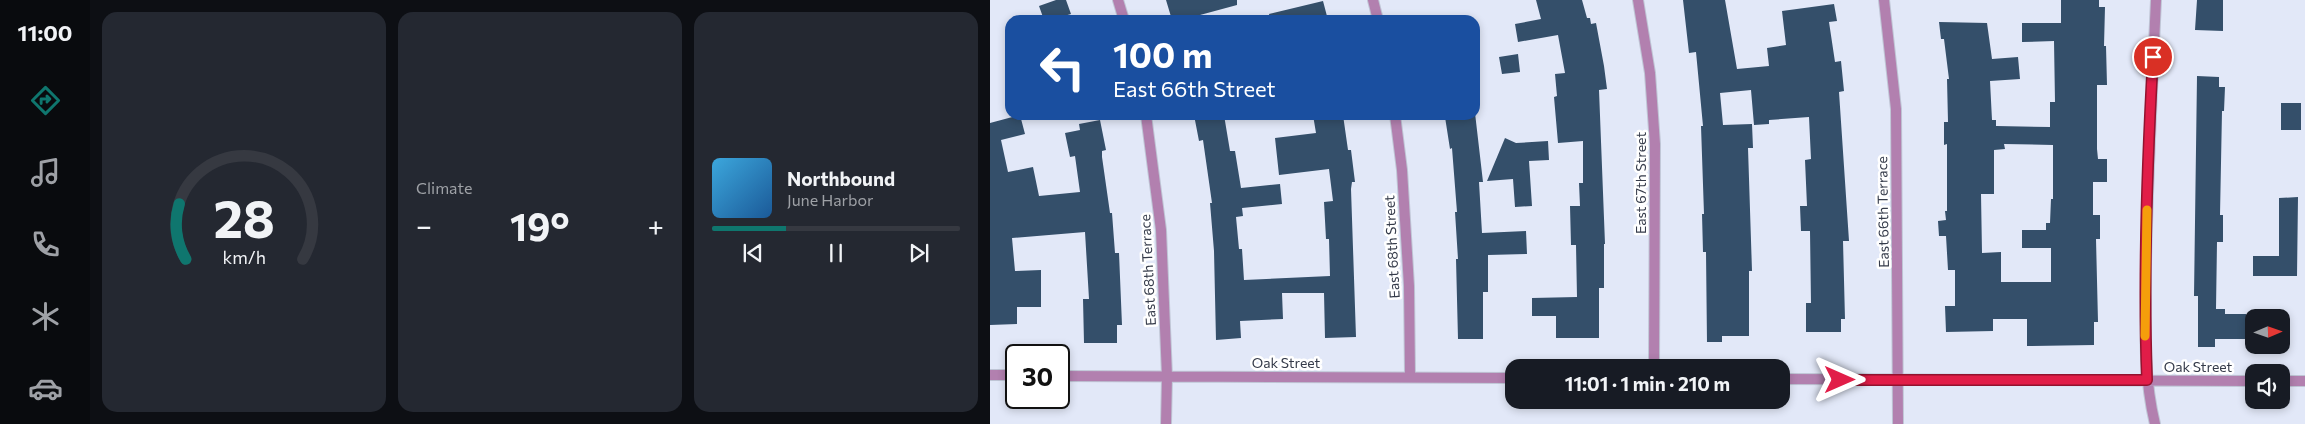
<!DOCTYPE html>
<html lang="en">
<head>
<meta charset="utf-8">
<style>
  :root { --surface:#171b24; --page:#242831; --text:#f1f3f6; --muted:#9ea1a6; --line:#363941; --accent:#0f766e }
  body { margin:0; font-family:Commissioner,sans-serif; background:var(--page); color:var(--text); height:100vh; display:flex; flex-direction:column; font-size:19px; white-space:nowrap }
  * { box-sizing:border-box; margin:0 }
  p { font-size:16px; color:var(--muted) }
  .icon { flex:none; width:28px; height:28px; fill:none; stroke:currentColor; stroke-width:2; stroke-linecap:round; stroke-linejoin:round }
  .map { position:relative; flex:1; overflow:hidden }
  .sheet { display:flex; flex-direction:column; gap:12px; padding:12px; background:#0d0f14; width:900px }
  .sheet>* { flex:none }
  .banner { position:absolute; left:15px; top:15px; width:475px; height:105px; border-radius:15px; box-shadow:0 2px 8px #0003; background:#1a4fa0; color:#fff; overflow:hidden }
  .needle { width:32px; rotate:88deg }
  .fabs { position:absolute; left:1255px; top:309px; display:grid; gap:10px }
  .fabs a { display:grid; place-items:center; width:45px; height:45px; border-radius:10px; background:var(--surface); box-shadow:0 2px 8px #0003; font-size:25px }
  .speed { position:absolute; left:15px; top:344px; display:flex; gap:10px; font-size:25px; font-weight:700; text-align:center }
  .speed>* { display:grid; place-content:center; width:65px; height:65px; border-radius:50%; background:var(--surface); box-shadow:0 2px 8px #0003; line-height:1 }
  .speed .limit { border:2px solid #111; border-radius:8px; background:#fff; color:#111 }
  .pin { position:absolute; display:grid; place-items:center; width:42px; height:42px; color:#fff; margin:-21px; border:2px solid #fff; border-radius:50%; box-shadow:0 1px 5px #0007 }
  .me { position:absolute; width:55px; margin:-28px; rotate:90deg; stroke-linejoin:round; filter:drop-shadow(0 0 4px #0008) }
  .turn { display:flex; align-items:center; gap:18px; height:105px; padding:0 25px; font-size:22px }
  .turn .icon { width:65px; height:65px; stroke-width:2.5 }
  .turn b { display:block; font-size:35px; line-height:42px }
  .big { font-size:38px; font-weight:700; line-height:1.1 }
  .sheet .tile { flex:1; display:flex; flex-direction:column; justify-content:center; gap:8px; min-width:0; padding:0 18px; border-radius:15px; background:var(--page) }
  .sheet .dial { align-items:center; gap:0 }
  .dial svg { height:130px; overflow:visible; fill:none; stroke:var(--line); stroke-width:7; stroke-linecap:round; text-anchor:middle }
  .dial text { fill:var(--text); stroke:none }
  .song { display:flex; align-items:center; gap:15px }
  .cover { width:60px; height:60px; border-radius:8px; background:linear-gradient(135deg,hsl(200 70% 55%),hsl(210 70% 35%)) }
  .played { height:5px; border-radius:2px; background:linear-gradient(90deg,var(--accent) 30%,var(--line) 30%) }
  .keys { display:flex; justify-content:space-around; direction:ltr }
  .heat { display:flex; justify-content:space-between; align-items:center; font-size:28px; direction:ltr }
  .sheet .tiles { flex:1; display:grid; gap:12px; grid-template-columns:repeat(3,1fr) }
  .trip { position:absolute; left:515px; top:359px; width:285px; height:50px; border-radius:15px; background:var(--surface); box-shadow:0 2px 8px #0003; font-weight:700; line-height:50px; text-align:center }
  main { display:flex; flex:1; min-height:0 }
  .tabs { display:flex; flex-direction:column; width:90px; justify-content:space-around; align-items:center; background:#090b0e; color:var(--muted) }
  .tabs .icon { width:35px; height:35px }
  .tabs .active { color:var(--accent) }
  .tabs b { font-size:22px; color:var(--text) }
  .map>svg:first-child { display:block }
</style>
</head>
<body>
<main>
<nav class="tabs">
<b>11:00</b>
<svg class="icon active" aria-label="directions" viewBox="0 0 24 24"><path d="M12 3l9 9-9 9-9-9zM9 14v-3h6M13 9l2 2-2 2"/></svg>
<svg class="icon" aria-label="music" viewBox="0 0 24 24"><path d="M9 18V5l10-2v13"/><circle cx="6" cy="18" r="3"/><circle cx="16" cy="16" r="3"/></svg>
<svg class="icon" aria-label="phone" viewBox="0 0 24 24"><path d="M5 4h4l2 5-3 2q2 4 5 5l2-3 5 2v4C11 20 4 13 5 4z"/></svg>
<svg class="icon" aria-label="climate" viewBox="0 0 24 24"><path d="M12 3v18M4 7l16 10M4 17L20 7"/></svg>
<svg class="icon" aria-label="car" viewBox="0 0 24 24"><path d="M5 17H2v-5l4-1 3-4h7l3 4 3 1v5h-3M9 17h6M6 11h13"/><circle cx="7" cy="17" r="2"/><circle cx="17" cy="17" r="2"/></svg>
</nav>
<section class="sheet">
<div class="tiles">
<div class="tile dial"><svg viewBox="0 0 100 80">
<path d="M14 69A42 42 0 1 1 86 69"/>
<path d="M14 69A42 42 0 0 1 10 35" stroke="#0f766e"/>
<text x="50" y="56" font-size="32" font-weight="700">28</text>
<text x="50" y="72" font-size="11">km/h</text>
</svg></div>
<div class="tile"><p>Climate</p>
<div class="heat"><a>−</a><b class="big">19°</b><a>+</a></div>
</div>
<div class="tile">
<div class="song"><i class="cover"></i><div><b>Northbound</b><p>June Harbor</p></div></div>
<div class="played"></div>
<div class="keys"><svg class="icon" aria-label="previous" viewBox="0 0 24 24"><path d="M18 5L8 12l10 7zM5 5v14"/></svg><svg class="icon" aria-label="pause" viewBox="0 0 24 24"><path d="M8 5v14M16 5v14"/></svg><svg class="icon" aria-label="next" viewBox="0 0 24 24"><path d="M6 5l10 7-10 7zM19 5v14"/></svg></div>
</div>
</div>
</section>
<div class="map">
<svg width="1315" height="424" viewBox="0 0 1315 424">
  <rect width="100%" height="100%" fill="#e2e8f8"/>
  <path fill="#344f6a" fill-rule="evenodd" d="M 66,0 L 76,0 L 81,14 L 74,16 L 75,20 L 54,20 L 49,6 Z
    M 176,0 L 247,0 L 247,5 L 210,15 L 212,20 L 182,20 Z
    M 546,0 L 592,0 L 597,18 L 600,18 L 601,24 L 606,23 L 614,66 L 617,89 L 609,90 L 615,244 L 614,244 L 614,288 L 609,288 L 609,338 L 566,338 L 566,316 L 542,316 L 542,298 L 587,297 L 586,245 L 581,245 L 580,206 L 590,206 L 589,183 L 593,183 L 593,141 L 568,143 L 564,97 L 567,96 L 565,74 L 575,73 L 568,35 L 528,42 L 525,24 L 551,19 Z
    M 693,0 L 735,0 L 747,69 L 779,66 L 777,48 L 796,45 L 792,11 L 844,4 L 847,21 L 839,22 L 845,62 L 851,61 L 854,91 L 849,92 L 859,241 L 853,241 L 855,319 L 851,319 L 851,332 L 816,332 L 816,303 L 821,303 L 820,231 L 811,231 L 810,206 L 817,206 L 815,160 L 821,159 L 819,117 L 779,120 L 779,124 L 764,125 L 761,90 L 730,93 L 733,125 L 762,124 L 763,148 L 758,148 L 762,271 L 759,271 L 759,336 L 732,336 L 732,342 L 717,342 L 716,252 L 713,252 L 712,214 L 714,214 L 711,126 L 713,126 L 706,52 L 699,53 Z
    M 1071,0 L 1109,0 L 1109,7 L 1115,7 L 1114,46 L 1116,46 L 1117,85 L 1107,85 L 1107,149 L 1108,159 L 1117,159 L 1117,182 L 1103,182 L 1103,215 L 1110,215 L 1110,239 L 1106,239 L 1108,322 L 1104,322 L 1104,345 L 1037,346 L 1037,319 L 1003,319 L 1003,331 L 956,332 L 955,306 L 965,306 L 965,270 L 958,270 L 956,236 L 949,236 L 948,221 L 956,220 L 955,211 L 957,211 L 957,144 L 954,145 L 954,122 L 958,122 L 957,79 L 959,79 L 954,39 L 951,39 L 949,22 L 997,23 L 1002,59 L 1028,57 L 1030,79 L 1000,81 L 1002,120 L 1006,120 L 1006,126 L 1060,127 L 1060,102 L 1065,102 L 1064,41 L 1032,42 L 1032,23 L 1071,23 ZM 1014,144 L 1063,145 L 1063,199 L 1061,199 L 1060,223 L 1056,223 L 1056,230 L 1032,230 L 1032,248 L 1061,248 L 1061,282 L 1011,282 L 1011,252 L 992,253 L 991,194 L 1004,194 L 1004,150 L 1015,149 Z
    M 1207,0 L 1233,0 L 1233,31 L 1205,30 Z
    M 333,1 L 338,20 L 280,20 L 279,14 Z
    M 528,54 L 530,72 L 512,74 L 509,57 Z
    M 1207,76 L 1229,77 L 1229,87 L 1235,87 L 1234,111 L 1232,111 L 1230,215 L 1233,215 L 1233,242 L 1227,242 L 1226,309 L 1235,309 L 1235,314 L 1256,314 L 1257,339 L 1225,339 L 1225,347 L 1208,347 L 1208,296 L 1204,296 Z
    M 1291,103 L 1311,103 L 1311,130 L 1291,130 Z
    M 485,113 L 493,182 L 489,182 L 492,233 L 536,231 L 537,254 L 498,255 L 498,292 L 493,292 L 493,339 L 468,339 L 466,259 L 468,259 L 465,212 L 467,212 L 462,148 L 460,149 L 455,117 L 485,115 Z
    M 30,115 L 35,134 L 11,140 L 18,172 L 43,167 L 49,196 L 90,192 L 85,156 L 80,157 L 75,133 L 90,130 L 89,124 L 110,120 L 116,150 L 112,151 L 112,157 L 120,213 L 122,213 L 125,253 L 129,253 L 132,325 L 127,325 L 127,343 L 94,343 L 93,299 L 99,299 L 95,232 L 22,238 L 25,271 L 51,270 L 51,307 L 27,307 L 27,324 L 0,325 L 0,123 Z
    M 204,115 L 234,115 L 240,151 L 245,151 L 251,188 L 290,184 L 292,204 L 252,208 L 253,216 L 246,217 L 249,249 L 252,249 L 254,280 L 340,276 L 339,239 L 336,239 L 334,202 L 343,201 L 339,169 L 289,175 L 285,138 L 326,133 L 323,115 L 353,115 L 358,150 L 361,150 L 365,182 L 362,182 L 361,189 L 366,337 L 335,338 L 334,293 L 292,293 L 293,319 L 250,321 L 251,338 L 226,340 L 224,251 L 220,203 L 222,203 L 213,140 L 209,141 Z
    M 515,138 L 526,143 L 558,141 L 559,160 L 539,161 L 542,206 L 525,207 L 523,179 L 497,181 Z
    M 1308,197 L 1307,276 L 1263,276 L 1263,256 L 1289,256 L 1289,198 Z"/>
  <g fill="none" stroke-linecap="round" stroke-linejoin="round">
    <defs>
      <path id="minor" d="M 128,0 L 134,20
        M 383,0 L 388,20
        M 648,0 L 660,73 L 665,144 L 664,368
        M 894,0 L 906,109 L 908,424
        M 156,115 L 171,230 L 177,376 L 176,424
        M 405,115 L 412,170 L 419,286 L 420,377
        M 0,375 L 26,375
        M 69,376 L 524,378
        M 791,379 L 1264,381
        M 1291,381 L 1315,381
        M 1165,424 C 1152,371 1156,316 1156,262 C 1158,174 1162,87 1166,0"/>
    </defs>
    <use href="#minor" stroke="#bfc5d5" stroke-width="12"/>
    <use href="#minor" stroke="#b280af" stroke-width="10"/>
  </g>
  <g fill="none" stroke-linecap="round" stroke-linejoin="round">
    <defs>
      <path id="route" d="M 850,380 L 1157,380 C 1153,273 1157,164 1163,57"/>
    </defs>
    <use href="#route" stroke="#92132f" stroke-width="12"/>
    <use href="#route" stroke="#e11d48" stroke-width="9"/>
    <path stroke="#f59e0b" stroke-width="9" d="M 1155,336 L 1157,210"/>
  </g>
  <g text-anchor="middle" stroke-width="5" stroke-linejoin="round" paint-order="stroke">
    <g font-size="14" fill="#353b4a" stroke="#fff">
      <text transform="translate(651 183) rotate(-90)" y="5">East 67th Street</text>
      <text transform="translate(893 212) rotate(-91)" y="5">East 66th Terrace</text>
      <text transform="translate(402 247) rotate(-93)" y="5">East 68th Street</text>
      <text transform="translate(158 270) rotate(-93)" y="5">East 68th Terrace</text>
      <text x="296" y="368">Oak Street</text>
      <text x="1208" y="372">Oak Street</text>
    </g>
  </g>
</svg>
<div class="fabs">
<a><svg class="needle" viewBox="-14 -14 28 28"><path d="M0-13l5 13h-10z" fill="#e53935"/><path d="M0 13l5-13h-10z" fill="#9ea1a6"/></svg></a>
<a><svg class="icon" aria-label="sound" viewBox="0 0 24 24"><path d="M4 9h4l5-4v14l-5-4H4zM17 9q2 3 0 6"/></svg></a>
</div>
<div class="speed"><div class="limit">30</div></div>
<div class="pin" style="left:1163px;top:57px;background:#d93025"><svg class="icon" aria-label="arrive" viewBox="0 0 24 24"><path d="M6 21V4h12l-3 4 3 4H6"/></svg></div>
<svg class="me" style="left:850px;top:380px" viewBox="-20 -20 40 40"><path d="M0-17L14 15 0 8-14 15z" fill="#e11d48" stroke="#fff" stroke-width="4"/></svg>
<div class="trip">11:01 · 1 min · 210 m</div>
<div class="banner">
<div class="turn"><svg class="icon" aria-label="left" viewBox="0 0 24 24"><path d="M17 20v-9H6M10 6l-5 5 5 5"/></svg><div><b>100 m</b>East 66th Street</div></div>
</div>
</div>
</main>
</body>
</html>
